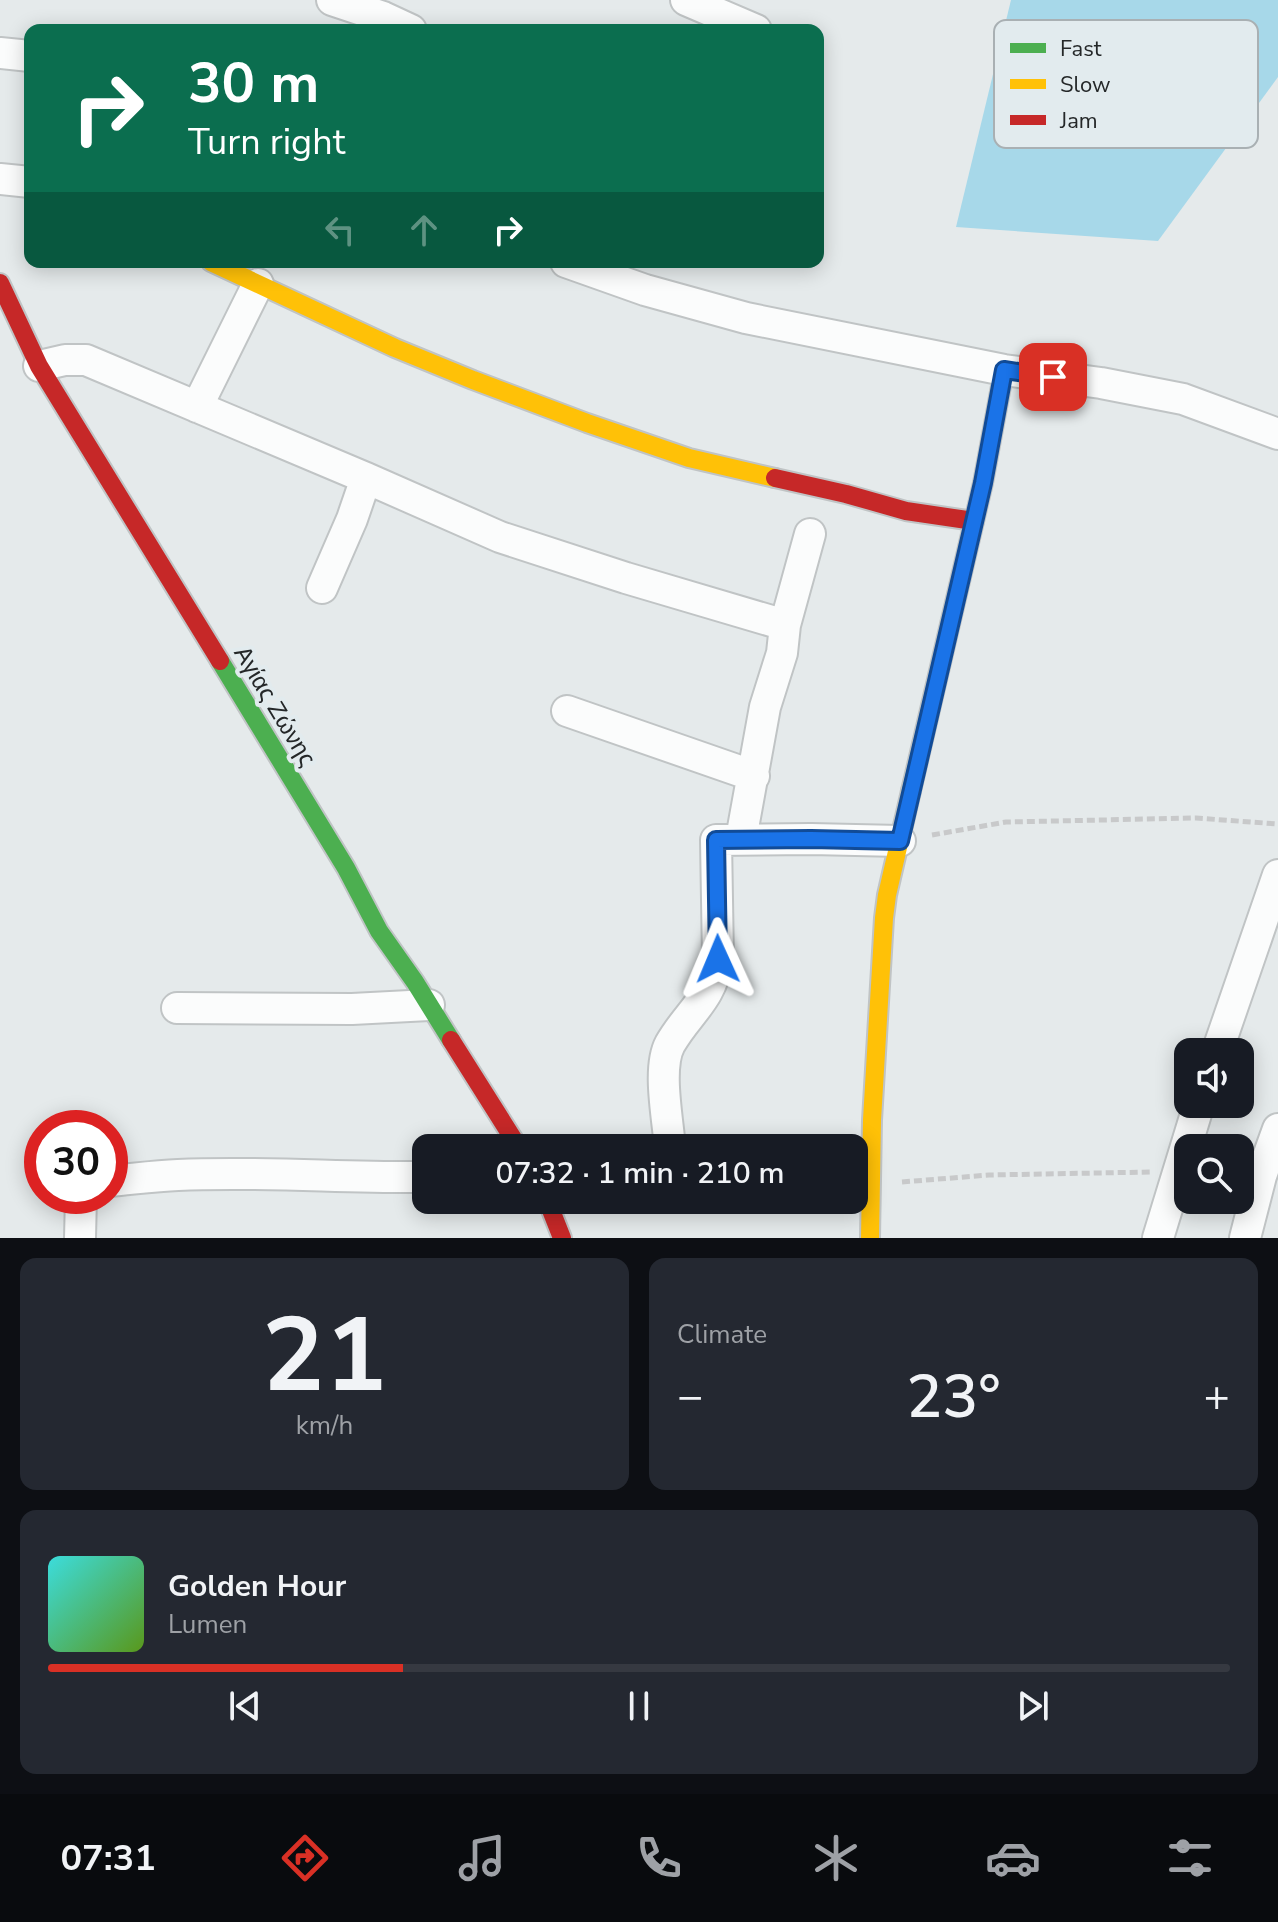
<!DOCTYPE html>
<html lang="en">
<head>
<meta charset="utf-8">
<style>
  :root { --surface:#171b24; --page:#242831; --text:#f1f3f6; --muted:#9ea1a6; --line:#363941; --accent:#d93025 }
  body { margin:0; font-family:"Nunito Sans",sans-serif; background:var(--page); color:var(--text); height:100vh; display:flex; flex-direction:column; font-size:30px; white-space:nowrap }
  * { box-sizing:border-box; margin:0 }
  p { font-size:26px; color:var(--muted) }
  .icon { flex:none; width:44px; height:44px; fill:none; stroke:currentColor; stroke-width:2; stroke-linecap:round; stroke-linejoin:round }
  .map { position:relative; height:1238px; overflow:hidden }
  .side { display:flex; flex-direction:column; gap:20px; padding:20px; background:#0d0f14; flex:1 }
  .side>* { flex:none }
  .banner { position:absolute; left:24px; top:24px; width:800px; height:244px; border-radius:16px; box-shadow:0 4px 20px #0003; background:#0b6e4f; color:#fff; overflow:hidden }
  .controls { position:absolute; left:1174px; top:1038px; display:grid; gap:16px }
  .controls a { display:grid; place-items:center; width:80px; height:80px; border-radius:16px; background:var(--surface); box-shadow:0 4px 20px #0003; font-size:40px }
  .speed { position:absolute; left:24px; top:1110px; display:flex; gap:16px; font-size:40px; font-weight:700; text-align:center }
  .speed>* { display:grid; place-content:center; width:104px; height:104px; border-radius:50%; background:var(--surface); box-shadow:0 4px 20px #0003; line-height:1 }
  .speed .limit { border:12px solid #d22; background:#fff; color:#111 }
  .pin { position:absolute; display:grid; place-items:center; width:68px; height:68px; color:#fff; margin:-34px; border-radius:16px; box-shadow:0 4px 12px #0006 }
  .me { position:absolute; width:88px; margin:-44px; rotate:359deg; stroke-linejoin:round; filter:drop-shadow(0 0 6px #0008) }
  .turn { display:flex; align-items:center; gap:28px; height:168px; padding:0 32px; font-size:36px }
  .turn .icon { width:104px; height:104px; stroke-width:2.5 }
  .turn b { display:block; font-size:56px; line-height:68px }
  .lanes { display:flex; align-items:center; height:76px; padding:0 32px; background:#0003; justify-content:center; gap:40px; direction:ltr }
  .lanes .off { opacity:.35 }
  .big { font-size:60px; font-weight:600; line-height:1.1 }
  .side .tile { flex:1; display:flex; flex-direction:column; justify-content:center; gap:12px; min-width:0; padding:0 28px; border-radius:16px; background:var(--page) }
  .side .dial { align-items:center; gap:0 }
  .dial b { font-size:104px; line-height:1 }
  .song { display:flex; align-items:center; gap:24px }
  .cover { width:96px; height:96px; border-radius:12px; background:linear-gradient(135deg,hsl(180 70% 55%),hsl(90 70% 35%)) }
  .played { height:8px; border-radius:4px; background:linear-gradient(90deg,var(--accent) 30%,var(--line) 30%) }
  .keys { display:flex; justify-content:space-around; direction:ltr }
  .heat { display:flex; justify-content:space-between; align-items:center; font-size:44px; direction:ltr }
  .side .tiles { flex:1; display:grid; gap:20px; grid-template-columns:1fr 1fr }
  .tile:last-child { grid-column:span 2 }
  .trip { position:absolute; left:412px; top:1134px; width:456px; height:80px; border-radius:16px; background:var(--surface); box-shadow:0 4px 20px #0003; font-weight:600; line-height:80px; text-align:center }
  .tab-bar { display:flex; height:128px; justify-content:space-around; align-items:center; background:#090b0e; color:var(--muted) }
  .tab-bar .icon { width:56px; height:56px }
  .tab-bar .current { color:var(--accent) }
  .tab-bar b { font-size:36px; color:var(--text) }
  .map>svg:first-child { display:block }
</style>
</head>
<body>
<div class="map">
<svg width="1278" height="1238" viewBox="0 0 1278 1238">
  <rect width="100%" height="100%" fill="#e5eaeb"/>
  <path fill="#a7d8e9" d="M 1011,0 L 1278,0 L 1278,77 L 1158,241 L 956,227 Z"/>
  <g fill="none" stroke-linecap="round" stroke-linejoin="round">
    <defs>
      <path id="street" d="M 332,0 L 383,17 L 411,30
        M 686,0 L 756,30
        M 0,53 L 30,56
        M 0,179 L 30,182
        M 566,262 L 645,290 L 746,318 L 1004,370 L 1101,383 L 1183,399 L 1278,434
        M 39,366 L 65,360 L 86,360 L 366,478 L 500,537 L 626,578 L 785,625
        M 197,407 L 258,284
        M 322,588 L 352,519 L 366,478
        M 567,711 L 754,776
        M 741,839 L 765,707 L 782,653 L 785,625 L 810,534
        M 177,1008 L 352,1009 L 429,1005
        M 1217,1052 L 1278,875
        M 670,1148 C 668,1120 657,1068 670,1044 C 689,1011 711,1001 718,959 L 716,840 L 811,839 L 900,841
        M 110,1181 C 133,1179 155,1176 178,1175 C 261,1171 343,1178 426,1177
        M 80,1238 L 81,1196
        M 1158,1238 L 1199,1104
        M 1245,1238 L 1261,1176 L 1278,1129"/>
      <path id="fast" d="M 220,661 L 346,868 L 379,931 L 415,982 L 451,1040
        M 911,791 L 983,483 L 1004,370"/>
      <path id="slow" d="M 211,262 L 395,348 L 473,380 L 587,423 L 689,458 L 775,478
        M 870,1238 L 872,1120 L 884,918 L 887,895 L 911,791"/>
      <path id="jam" d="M 0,283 L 39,366 L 220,661
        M 775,478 L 846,494 L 906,511 L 974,521
        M 451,1040 L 519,1148
        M 547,1200 L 562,1238"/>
    </defs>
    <use href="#street" stroke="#c0c4c5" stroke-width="34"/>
    <use href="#fast" stroke="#c0c4c5" stroke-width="22"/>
    <use href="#slow" stroke="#c0c4c5" stroke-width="22"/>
    <use href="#jam" stroke="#c0c4c5" stroke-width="22"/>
    <path stroke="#c8c9ca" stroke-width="5" stroke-dasharray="8 4" stroke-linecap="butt" d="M 932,835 L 1006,822 L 1196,818 L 1278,824
      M 902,1182 L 989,1175 L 1151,1172"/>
    <use href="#street" stroke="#fbfcfc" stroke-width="30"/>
    <use href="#fast" stroke="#4caf50" stroke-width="18"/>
    <use href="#slow" stroke="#ffc107" stroke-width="18"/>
    <use href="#jam" stroke="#c62828" stroke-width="18"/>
  </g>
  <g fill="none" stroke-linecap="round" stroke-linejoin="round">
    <defs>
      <path id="route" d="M 718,959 L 716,840 L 811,839 L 900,841 L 983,483 L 1004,370 L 1053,377"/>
    </defs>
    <use href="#route" stroke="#114b97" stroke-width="20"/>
    <use href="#route" stroke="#1a73e8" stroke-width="14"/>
  </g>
  <g text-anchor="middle" stroke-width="8" stroke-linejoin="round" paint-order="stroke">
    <g font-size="24" fill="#242728" stroke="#e2ebee">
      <text transform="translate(275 706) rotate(59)" y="8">Αγίας Ζώνης</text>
    </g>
  </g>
  <rect x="994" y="20" width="264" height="128" rx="12" fill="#e2ebee" stroke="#a9b0b3" stroke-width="2"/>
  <rect x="1010" y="43" width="36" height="10" fill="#4caf50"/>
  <rect x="1010" y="79" width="36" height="10" fill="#ffc107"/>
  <rect x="1010" y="115" width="36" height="10" fill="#c62828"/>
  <g font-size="22" fill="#242728">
    <text x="1060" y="56">Fast</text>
    <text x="1060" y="92">Slow</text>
    <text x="1060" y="128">Jam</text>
  </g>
</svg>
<div class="controls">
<a><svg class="icon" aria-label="sound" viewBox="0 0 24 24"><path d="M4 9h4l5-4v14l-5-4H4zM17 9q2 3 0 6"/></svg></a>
<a><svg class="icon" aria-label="search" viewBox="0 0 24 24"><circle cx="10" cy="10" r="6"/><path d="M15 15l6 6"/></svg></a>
</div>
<div class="speed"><div class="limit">30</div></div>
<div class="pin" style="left:1053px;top:377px;background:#d93025"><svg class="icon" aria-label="arrive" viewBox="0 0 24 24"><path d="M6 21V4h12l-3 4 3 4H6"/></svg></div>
<svg class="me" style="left:718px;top:959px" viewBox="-20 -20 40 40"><path d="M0-17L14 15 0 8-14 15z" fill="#1a73e8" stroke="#fff" stroke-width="4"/></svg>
<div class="trip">07:32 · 1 min · 210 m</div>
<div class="banner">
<div class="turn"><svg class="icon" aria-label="right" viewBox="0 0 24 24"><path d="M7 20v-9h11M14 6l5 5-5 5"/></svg><div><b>30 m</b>Turn right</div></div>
<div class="lanes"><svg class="icon off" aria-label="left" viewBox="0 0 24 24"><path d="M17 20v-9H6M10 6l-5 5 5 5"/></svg><svg class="icon off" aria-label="ahead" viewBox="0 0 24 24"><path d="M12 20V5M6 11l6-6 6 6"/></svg><svg class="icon" aria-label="right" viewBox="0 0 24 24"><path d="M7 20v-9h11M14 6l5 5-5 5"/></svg></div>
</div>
</div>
<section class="side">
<div class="tiles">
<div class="tile dial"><b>21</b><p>km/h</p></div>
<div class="tile"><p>Climate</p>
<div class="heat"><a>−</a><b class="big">23°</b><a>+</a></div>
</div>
<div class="tile">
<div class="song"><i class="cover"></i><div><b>Golden Hour</b><p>Lumen</p></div></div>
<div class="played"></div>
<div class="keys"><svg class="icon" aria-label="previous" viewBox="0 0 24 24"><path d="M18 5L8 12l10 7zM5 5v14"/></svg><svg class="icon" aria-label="pause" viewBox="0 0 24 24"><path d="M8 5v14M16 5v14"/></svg><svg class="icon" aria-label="next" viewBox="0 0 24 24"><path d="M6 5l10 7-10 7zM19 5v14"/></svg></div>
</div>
</div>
</section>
<nav class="tab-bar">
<b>07:31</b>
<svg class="icon current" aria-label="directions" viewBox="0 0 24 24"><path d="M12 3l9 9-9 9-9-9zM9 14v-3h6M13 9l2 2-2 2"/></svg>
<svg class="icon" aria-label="music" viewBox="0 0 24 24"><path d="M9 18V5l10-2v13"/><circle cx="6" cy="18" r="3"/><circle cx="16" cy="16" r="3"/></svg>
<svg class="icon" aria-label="phone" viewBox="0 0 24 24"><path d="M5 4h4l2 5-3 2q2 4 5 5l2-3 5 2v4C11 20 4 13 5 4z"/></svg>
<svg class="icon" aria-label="climate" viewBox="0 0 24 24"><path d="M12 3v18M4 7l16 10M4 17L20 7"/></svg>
<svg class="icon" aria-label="car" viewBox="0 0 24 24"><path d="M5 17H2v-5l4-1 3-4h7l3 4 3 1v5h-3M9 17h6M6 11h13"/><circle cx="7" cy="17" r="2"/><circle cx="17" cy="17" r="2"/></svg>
<svg class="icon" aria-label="filters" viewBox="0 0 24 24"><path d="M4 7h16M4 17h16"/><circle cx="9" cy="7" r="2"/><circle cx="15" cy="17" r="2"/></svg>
</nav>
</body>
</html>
